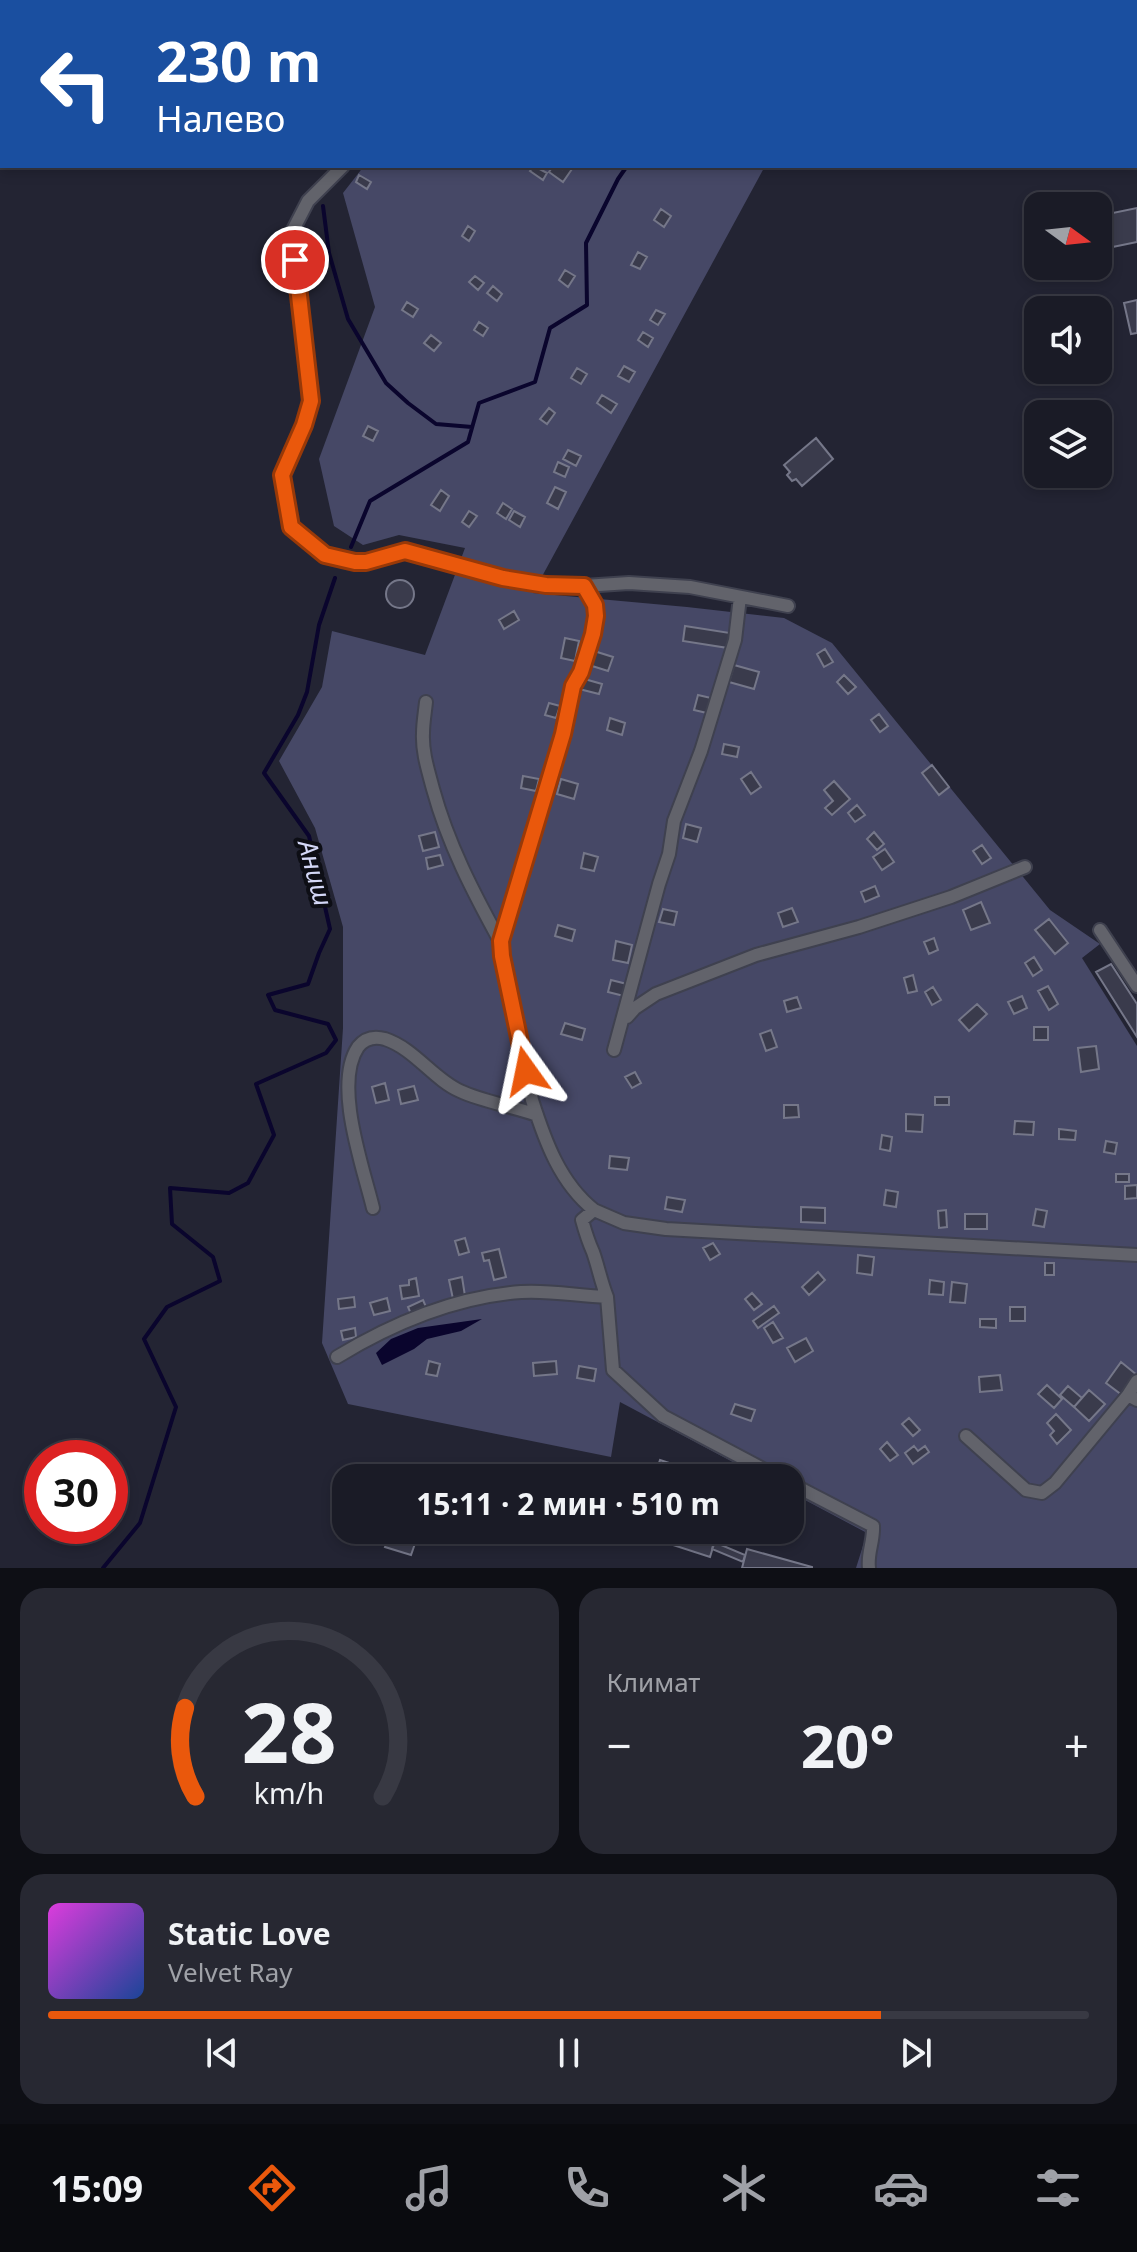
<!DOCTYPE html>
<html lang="ru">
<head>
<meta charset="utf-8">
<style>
  :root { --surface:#1a1b26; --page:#272832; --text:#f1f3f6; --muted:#9fa1a7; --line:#383943; --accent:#ea580c }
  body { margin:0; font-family:"Noto Sans",sans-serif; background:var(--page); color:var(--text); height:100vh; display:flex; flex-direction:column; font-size:30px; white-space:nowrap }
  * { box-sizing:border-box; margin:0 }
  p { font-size:26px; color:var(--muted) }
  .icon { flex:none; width:44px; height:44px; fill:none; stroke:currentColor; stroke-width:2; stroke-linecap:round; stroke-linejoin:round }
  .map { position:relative; height:1568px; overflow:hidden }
  .side { display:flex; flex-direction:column; gap:20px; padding:20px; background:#0e0f15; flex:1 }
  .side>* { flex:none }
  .top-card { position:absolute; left:0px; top:0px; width:1138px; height:168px; box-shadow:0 4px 12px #0003,0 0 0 2px var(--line); background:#1a4fa0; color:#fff; overflow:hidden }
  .needle { width:52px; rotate:105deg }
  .tools { position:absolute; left:1024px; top:192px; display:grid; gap:16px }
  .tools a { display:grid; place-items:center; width:88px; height:88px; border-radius:16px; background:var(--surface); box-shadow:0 4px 12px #0003,0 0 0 2px var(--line); font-size:40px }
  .speed { position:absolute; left:24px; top:1440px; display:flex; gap:16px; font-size:40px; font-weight:700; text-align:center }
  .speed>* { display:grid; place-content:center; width:104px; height:104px; border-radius:50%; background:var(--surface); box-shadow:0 4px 12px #0003,0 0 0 2px var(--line); line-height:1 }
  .speed .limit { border:12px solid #d22; background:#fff; color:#111 }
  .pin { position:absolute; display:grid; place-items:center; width:68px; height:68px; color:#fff; margin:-34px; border:4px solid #fff; border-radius:50%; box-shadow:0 2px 8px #0007 }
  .me { position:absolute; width:88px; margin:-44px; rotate:348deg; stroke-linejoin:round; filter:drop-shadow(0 0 6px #0008) }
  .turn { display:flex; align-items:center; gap:28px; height:168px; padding:0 24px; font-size:36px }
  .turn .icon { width:104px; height:104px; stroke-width:2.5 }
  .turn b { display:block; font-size:56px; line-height:68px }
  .big { font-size:60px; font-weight:700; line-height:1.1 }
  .side .widget { flex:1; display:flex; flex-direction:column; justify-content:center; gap:12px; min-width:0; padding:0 28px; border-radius:24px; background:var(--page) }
  .side .dial { align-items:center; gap:0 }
  .dial svg { height:208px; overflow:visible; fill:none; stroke:var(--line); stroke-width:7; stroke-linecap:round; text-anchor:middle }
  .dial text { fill:var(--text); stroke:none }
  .song { display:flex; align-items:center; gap:24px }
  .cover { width:96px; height:96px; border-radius:12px; background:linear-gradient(135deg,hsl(300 70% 55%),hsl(220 70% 35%)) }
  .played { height:8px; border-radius:4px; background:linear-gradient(90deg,var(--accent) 80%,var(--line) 80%) }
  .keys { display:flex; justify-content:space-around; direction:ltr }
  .heat { display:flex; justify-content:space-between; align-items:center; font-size:44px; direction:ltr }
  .side .tiles { flex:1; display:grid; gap:20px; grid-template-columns:1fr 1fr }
  .widget:last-child { grid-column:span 2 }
  .trip { position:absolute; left:332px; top:1464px; width:472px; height:80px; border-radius:24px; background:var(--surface); box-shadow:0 4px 12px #0003,0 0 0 2px var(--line); font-weight:700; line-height:80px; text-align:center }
  .tabs { display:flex; height:128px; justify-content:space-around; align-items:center; background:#0a0b0f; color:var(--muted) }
  .tabs .icon { width:56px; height:56px }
  .tabs .current { color:var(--accent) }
  .tabs b { font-size:36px; color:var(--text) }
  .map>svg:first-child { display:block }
</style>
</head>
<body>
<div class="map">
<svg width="1137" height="1568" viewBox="0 0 1137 1568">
  <rect width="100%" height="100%" fill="#232433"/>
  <path fill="#464866" d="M 341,0 L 900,0 L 899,2 L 342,2 Z
    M 364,166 L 776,166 L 764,168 L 533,593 L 687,607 L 784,618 L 832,643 L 1050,910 L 1100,944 L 1082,958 L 1137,1046 L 1137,1568 L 856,1568 L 867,1533 L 790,1492 L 790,1478 L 763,1478 L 620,1402 L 611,1457 L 348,1404 L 322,1343 L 343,1028 L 343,927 L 315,828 L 279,761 L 322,687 L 332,631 L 425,655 L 465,548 L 399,535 L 363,545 L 334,526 L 319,459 L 375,307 L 343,193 Z"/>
  <path fill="#0a052d" d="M 482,1319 L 461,1331 L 427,1339 L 414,1349 L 382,1365 L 376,1353 L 391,1339 L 418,1328 Z"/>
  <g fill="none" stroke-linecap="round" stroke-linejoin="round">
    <path stroke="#0a052d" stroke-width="4" d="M 243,0 L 244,2
      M 685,0 L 685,2
      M 323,206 L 329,253 L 348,319 L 386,383 L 408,403 L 436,424 L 472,427
      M 351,547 L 370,501 L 468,442 L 479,403 L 535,382 L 550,328 L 587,305 L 586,243 L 618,179 L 627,166
      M 103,1568 L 140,1523 L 176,1407 L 144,1339 L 167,1307 L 220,1281 L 213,1257 L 172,1224 L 170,1188 L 229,1193 L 248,1183 L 274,1135 L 256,1084 L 326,1053 L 336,1040 L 328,1024 L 275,1010 L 268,995 L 308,984 L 319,953 L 330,929 L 309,836 L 264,773 L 298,715 L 307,692 L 319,625 L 335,578"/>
  </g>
  <path fill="#3a3b4c" stroke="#757789" stroke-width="2" d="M 534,166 L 547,173 L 543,180 L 530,171 Z
    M 553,166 L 562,169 L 565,166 L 572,169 L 563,182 L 549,172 Z
    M 359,175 L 371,182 L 367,189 L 356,182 Z
    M 1137,208 L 1137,242 L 1098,250 L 1098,216 Z
    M 661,209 L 671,216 L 664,227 L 654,220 Z
    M 468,226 L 475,231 L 469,241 L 462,236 Z
    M 638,252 L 647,257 L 640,269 L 631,265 Z
    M 565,270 L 575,276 L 568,287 L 559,280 Z
    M 475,276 L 484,283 L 478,290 L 469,282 Z
    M 493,286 L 502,294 L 497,301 L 487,293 Z
    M 1137,300 L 1137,333 L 1131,334 L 1124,303 Z
    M 407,302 L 418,309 L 413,317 L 402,310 Z
    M 656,310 L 665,314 L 658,325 L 650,320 Z
    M 479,322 L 488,328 L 483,336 L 474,330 Z
    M 643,332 L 653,338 L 648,347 L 638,340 Z
    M 431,335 L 441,343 L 434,351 L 424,343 Z
    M 624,366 L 635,372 L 629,382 L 618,376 Z
    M 577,368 L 587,374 L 581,384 L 571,378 Z
    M 602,395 L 617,404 L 611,413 L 597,403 Z
    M 549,408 L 555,413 L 547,424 L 540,419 Z
    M 368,426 L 378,431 L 373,441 L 363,436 Z
    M 816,438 L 833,459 L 802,486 L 796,479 L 792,481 L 787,475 L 790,472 L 784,465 Z
    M 568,450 L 581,456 L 576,466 L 563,459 Z
    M 558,462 L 569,467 L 565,477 L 554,472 Z
    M 555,487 L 566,492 L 558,509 L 547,503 Z
    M 441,490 L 449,496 L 440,511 L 431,505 Z
    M 503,503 L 512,509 L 506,519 L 497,513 Z
    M 469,511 L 477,516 L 469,527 L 462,522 Z
    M 514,511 L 525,517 L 520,527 L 509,520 Z
    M386 594a14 14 0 1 1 28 0a14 14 0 1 1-28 0Z
    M 514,611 L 519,620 L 504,629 L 499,620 Z
    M 685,626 L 730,633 L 728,648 L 683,641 Z
    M 565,638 L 579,641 L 575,661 L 561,658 Z
    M 825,649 L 833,662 L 824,667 L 817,654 Z
    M 594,651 L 613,657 L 608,671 L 589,665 Z
    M 734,665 L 759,672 L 754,689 L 729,682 Z
    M 844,675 L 856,687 L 848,694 L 837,682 Z
    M 581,678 L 602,684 L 599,694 L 579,689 Z
    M 698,695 L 711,698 L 707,713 L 694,710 Z
    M 549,703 L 560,706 L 556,718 L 545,715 Z
    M 879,714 L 888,726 L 880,732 L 871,720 Z
    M 610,718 L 625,723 L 622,735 L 607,730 Z
    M 724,744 L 739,747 L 737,757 L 722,754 Z
    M 932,765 L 949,787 L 939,795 L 922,773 Z
    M 751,772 L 761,787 L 751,794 L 741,779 Z
    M 523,776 L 539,779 L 536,791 L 521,788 Z
    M 561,779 L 578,784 L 574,799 L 557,794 Z
    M 834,781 L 850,799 L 832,815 L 825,808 L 833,801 L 824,790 Z
    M 857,805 L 865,815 L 855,822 L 848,813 Z
    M 686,824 L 701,828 L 697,842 L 683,838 Z
    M 435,832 L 439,847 L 423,851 L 419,836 Z
    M 874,832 L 884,844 L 877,850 L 867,839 Z
    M 982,845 L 991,858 L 982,864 L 973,851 Z
    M 885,849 L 894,862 L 882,870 L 873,857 Z
    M 584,853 L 598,857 L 594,871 L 581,868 Z
    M 440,855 L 443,865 L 428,869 L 426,858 Z
    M 875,886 L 879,896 L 865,902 L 861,892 Z
    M 981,902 L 990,923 L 971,930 L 963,910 Z
    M 792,908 L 798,922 L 783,927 L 778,913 Z
    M 663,909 L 677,912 L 674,925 L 659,922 Z
    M 1049,919 L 1068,943 L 1055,954 L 1035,930 Z
    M 558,925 L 575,930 L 572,941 L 555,936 Z
    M 934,938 L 938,950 L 929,954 L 924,942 Z
    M 616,941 L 632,945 L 628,963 L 613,960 Z
    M 1034,957 L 1042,970 L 1033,976 L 1025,963 Z
    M 1111,964 L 1137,1004 L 1137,1037 L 1096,972 Z
    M 913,975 L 917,991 L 908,993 L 904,978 Z
    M 611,980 L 627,984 L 624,996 L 608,992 Z
    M 1048,986 L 1058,1004 L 1049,1010 L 1038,991 Z
    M 933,987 L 941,1000 L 932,1005 L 925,992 Z
    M 1022,996 L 1027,1008 L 1014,1014 L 1008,1002 Z
    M 797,997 L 801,1008 L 787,1012 L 784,1001 Z
    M 977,1004 L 987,1014 L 969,1031 L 959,1020 Z
    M 565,1023 L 585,1029 L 582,1040 L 561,1034 Z
    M 1034,1027 L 1048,1027 L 1048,1040 L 1034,1040 Z
    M 771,1030 L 777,1047 L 766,1051 L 760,1034 Z
    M 1096,1046 L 1099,1069 L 1081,1072 L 1078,1048 Z
    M 635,1072 L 641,1083 L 632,1088 L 625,1077 Z
    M 385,1083 L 389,1100 L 376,1103 L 372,1087 Z
    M 414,1086 L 418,1100 L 401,1104 L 398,1090 Z
    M 935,1097 L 949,1097 L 949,1105 L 935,1105 Z
    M 784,1105 L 798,1105 L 799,1117 L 784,1118 Z
    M 906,1114 L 923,1115 L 922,1132 L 906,1131 Z
    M 1015,1121 L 1034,1122 L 1033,1135 L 1014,1134 Z
    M 1059,1129 L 1076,1131 L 1075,1140 L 1059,1139 Z
    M 882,1135 L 892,1137 L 890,1151 L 880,1149 Z
    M 1106,1141 L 1117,1143 L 1115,1154 L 1104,1152 Z
    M 610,1156 L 629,1158 L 627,1170 L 609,1168 Z
    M 1116,1174 L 1129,1174 L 1129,1182 L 1116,1182 Z
    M 1137,1185 L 1137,1198 L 1125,1199 L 1125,1186 Z
    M 886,1190 L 898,1192 L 896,1207 L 884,1205 Z
    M 667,1197 L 685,1200 L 682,1212 L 665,1209 Z
    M 801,1207 L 825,1208 L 825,1223 L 801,1222 Z
    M 1036,1209 L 1047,1211 L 1044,1227 L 1033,1225 Z
    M 946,1210 L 947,1227 L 939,1228 L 938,1211 Z
    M 965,1214 L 987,1214 L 987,1229 L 965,1229 Z
    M 465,1238 L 469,1252 L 459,1255 L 455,1241 Z
    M 713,1243 L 720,1254 L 710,1260 L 703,1248 Z
    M 499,1249 L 506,1277 L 494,1280 L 489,1260 L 484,1261 L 482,1253 Z
    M 858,1255 L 874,1257 L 872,1275 L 857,1273 Z
    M 1045,1263 L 1054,1263 L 1054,1275 L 1045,1275 Z
    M 818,1272 L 825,1280 L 809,1295 L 802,1287 Z
    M 462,1277 L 465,1296 L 453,1299 L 449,1280 Z
    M 416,1278 L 419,1296 L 402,1299 L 400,1286 L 409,1285 L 409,1280 Z
    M 930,1280 L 944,1282 L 943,1295 L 929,1294 Z
    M 952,1282 L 967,1284 L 965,1303 L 950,1302 Z
    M 752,1293 L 762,1304 L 754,1310 L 745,1299 Z
    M 354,1297 L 355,1307 L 339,1309 L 338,1299 Z
    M 387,1298 L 390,1311 L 374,1315 L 370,1303 Z
    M 423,1300 L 426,1307 L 411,1314 L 408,1307 Z
    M 774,1306 L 779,1313 L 758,1328 L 753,1321 Z
    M 1010,1307 L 1025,1307 L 1025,1321 L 1010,1321 Z
    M 980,1319 L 996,1319 L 996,1328 L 980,1327 Z
    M 773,1322 L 783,1338 L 773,1343 L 764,1328 Z
    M 355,1328 L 356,1337 L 343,1340 L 341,1331 Z
    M 806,1338 L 813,1351 L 795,1362 L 787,1348 Z
    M 429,1361 L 440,1364 L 437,1376 L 426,1374 Z
    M 556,1361 L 557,1374 L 534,1376 L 533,1363 Z
    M 1121,1362 L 1137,1375 L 1122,1395 L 1106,1383 Z
    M 579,1366 L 596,1369 L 594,1381 L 577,1378 Z
    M 1000,1375 L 1002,1390 L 980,1392 L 979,1377 Z
    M 1047,1385 L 1062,1399 L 1054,1408 L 1038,1394 Z
    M 1068,1386 L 1082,1398 L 1074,1407 L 1060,1395 Z
    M 1089,1390 L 1105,1404 L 1089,1421 L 1074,1407 Z
    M 735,1404 L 755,1410 L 751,1421 L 731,1414 Z
    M 1056,1414 L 1071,1430 L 1057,1444 L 1050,1435 L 1054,1431 L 1047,1423 Z
    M 909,1418 L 920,1430 L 913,1436 L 902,1424 Z
    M 887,1442 L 898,1455 L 890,1461 L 880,1449 Z
    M 914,1446 L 918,1451 L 925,1446 L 929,1452 L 913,1464 L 905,1453 Z
    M 660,1460 L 672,1464 L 667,1478 L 654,1478 Z
    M 391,1530 L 403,1530 L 418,1535 L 411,1555 L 385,1547 Z
    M 627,1530 L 716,1530 L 718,1531 L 710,1557 Z
    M 714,1542 L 745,1555 L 743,1562 L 712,1549 Z
    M 747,1549 L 812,1567 L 812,1568 L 742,1568 Z"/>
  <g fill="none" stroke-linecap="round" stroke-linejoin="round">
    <defs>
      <path id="minor" d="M 425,0 L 426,2
        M 451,2 L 452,0
        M 343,166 L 308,201 L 292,232 L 311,401 L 304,425 L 282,475 L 291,527 L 325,555 L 355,562 L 366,562 L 405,551 L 503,578 L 546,585 L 584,586 L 629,583 L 690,587 L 788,606
        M 584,586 L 595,605 L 596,616 L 593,634 L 581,672 L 573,686 L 563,734 L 501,941 L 502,956 L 532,1100 C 545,1141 560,1183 594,1210
        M 426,702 C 425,712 423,723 423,733 C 422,752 428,770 433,789 C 448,844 473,892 501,943
        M 1100,930 L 1137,986
        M 627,1017 L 635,1008 L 656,994 L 756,955 L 859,927 L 951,897 L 1025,867
        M 614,1050 L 659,884 L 669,854 L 674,821 L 701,751 L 735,640 L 740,597
        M 373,1208 C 363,1167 333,1084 358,1047 C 365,1038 374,1036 385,1039 C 415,1049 433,1079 460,1091 C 484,1102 512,1106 537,1115
        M 607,1297 L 613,1370 L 663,1416 L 780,1478
        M 337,1357 C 393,1323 455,1297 521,1292 C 550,1290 578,1296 607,1297 C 601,1282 598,1266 593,1252 C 588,1241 585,1231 582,1220 L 594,1210 L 624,1223 L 666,1229 L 1137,1255
        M 1137,1381 L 1128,1395 L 1137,1400
        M 966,1436 L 1026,1490 L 1042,1493 L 1055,1483 L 1128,1395
        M 790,1483 L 873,1526 C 874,1541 867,1553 869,1568"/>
    </defs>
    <use href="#minor" stroke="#3f414f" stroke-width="16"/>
    <use href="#minor" stroke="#62636b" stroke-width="12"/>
  </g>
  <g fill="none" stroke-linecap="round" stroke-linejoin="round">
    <defs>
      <path id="route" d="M 295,260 L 311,401 L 304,425 L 282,475 L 291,527 L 325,555 L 355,562 L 366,562 L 405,551 L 503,578 L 546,585 L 584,586 L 595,605 L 596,616 L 593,634 L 581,672 L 573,686 L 563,734 L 501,941 L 502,956 L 526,1071"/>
    </defs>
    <use href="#route" stroke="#983908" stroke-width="20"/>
    <use href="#route" stroke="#ea580c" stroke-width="14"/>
  </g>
  <g text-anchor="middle" stroke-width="8" stroke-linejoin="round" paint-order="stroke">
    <g font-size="26" font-style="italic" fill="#d4d8f7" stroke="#0d0e15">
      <text transform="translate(315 873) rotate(75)" y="9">Аниш</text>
    </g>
  </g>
</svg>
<div class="tools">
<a><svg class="needle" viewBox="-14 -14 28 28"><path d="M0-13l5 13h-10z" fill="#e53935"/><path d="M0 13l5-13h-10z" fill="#9fa1a7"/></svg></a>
<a><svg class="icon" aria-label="sound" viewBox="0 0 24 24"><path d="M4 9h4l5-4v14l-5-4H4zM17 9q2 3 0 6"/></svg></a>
<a><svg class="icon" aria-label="layers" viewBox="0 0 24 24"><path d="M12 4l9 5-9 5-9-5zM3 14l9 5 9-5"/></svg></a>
</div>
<div class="speed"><div class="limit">30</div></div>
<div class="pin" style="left:295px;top:260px;background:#d93025"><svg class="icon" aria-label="arrive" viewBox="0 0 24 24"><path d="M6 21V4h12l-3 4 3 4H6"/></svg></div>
<svg class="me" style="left:526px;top:1071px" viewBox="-20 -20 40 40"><path d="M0-17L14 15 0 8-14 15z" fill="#ea580c" stroke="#fff" stroke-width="4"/></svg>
<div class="trip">15:11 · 2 мин · 510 m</div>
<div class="top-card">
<div class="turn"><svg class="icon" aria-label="left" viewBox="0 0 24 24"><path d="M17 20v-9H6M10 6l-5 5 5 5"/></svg><div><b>230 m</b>Налево</div></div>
</div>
</div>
<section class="side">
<div class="tiles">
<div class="widget dial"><svg viewBox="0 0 100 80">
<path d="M14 69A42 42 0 1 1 86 69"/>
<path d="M14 69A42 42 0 0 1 10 35" stroke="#ea580c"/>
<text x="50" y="56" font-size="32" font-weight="700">28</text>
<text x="50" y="72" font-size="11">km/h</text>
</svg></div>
<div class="widget"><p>Климат</p>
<div class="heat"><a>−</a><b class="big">20°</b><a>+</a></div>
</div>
<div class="widget">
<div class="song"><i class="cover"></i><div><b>Static Love</b><p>Velvet Ray</p></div></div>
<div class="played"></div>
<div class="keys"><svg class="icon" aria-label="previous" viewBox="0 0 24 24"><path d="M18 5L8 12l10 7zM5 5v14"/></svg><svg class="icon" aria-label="pause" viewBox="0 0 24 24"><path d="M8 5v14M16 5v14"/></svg><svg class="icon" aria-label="next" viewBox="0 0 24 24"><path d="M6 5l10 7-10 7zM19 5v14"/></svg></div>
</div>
</div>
</section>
<nav class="tabs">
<b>15:09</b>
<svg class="icon current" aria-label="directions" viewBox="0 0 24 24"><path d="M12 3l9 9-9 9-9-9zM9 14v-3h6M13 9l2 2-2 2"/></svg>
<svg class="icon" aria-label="music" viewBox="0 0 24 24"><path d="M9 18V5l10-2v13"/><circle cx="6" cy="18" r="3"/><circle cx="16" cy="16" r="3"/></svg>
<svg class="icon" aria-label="phone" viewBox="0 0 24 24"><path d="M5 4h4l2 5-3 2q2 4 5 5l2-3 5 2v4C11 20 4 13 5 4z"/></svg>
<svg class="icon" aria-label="climate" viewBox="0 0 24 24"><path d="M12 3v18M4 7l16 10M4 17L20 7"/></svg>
<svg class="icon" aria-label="car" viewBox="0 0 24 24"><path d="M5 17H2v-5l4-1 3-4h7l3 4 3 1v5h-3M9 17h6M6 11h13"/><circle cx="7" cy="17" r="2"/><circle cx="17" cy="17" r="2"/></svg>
<svg class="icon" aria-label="filters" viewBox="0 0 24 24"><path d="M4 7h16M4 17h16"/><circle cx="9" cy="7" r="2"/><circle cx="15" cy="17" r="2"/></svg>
</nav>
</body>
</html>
